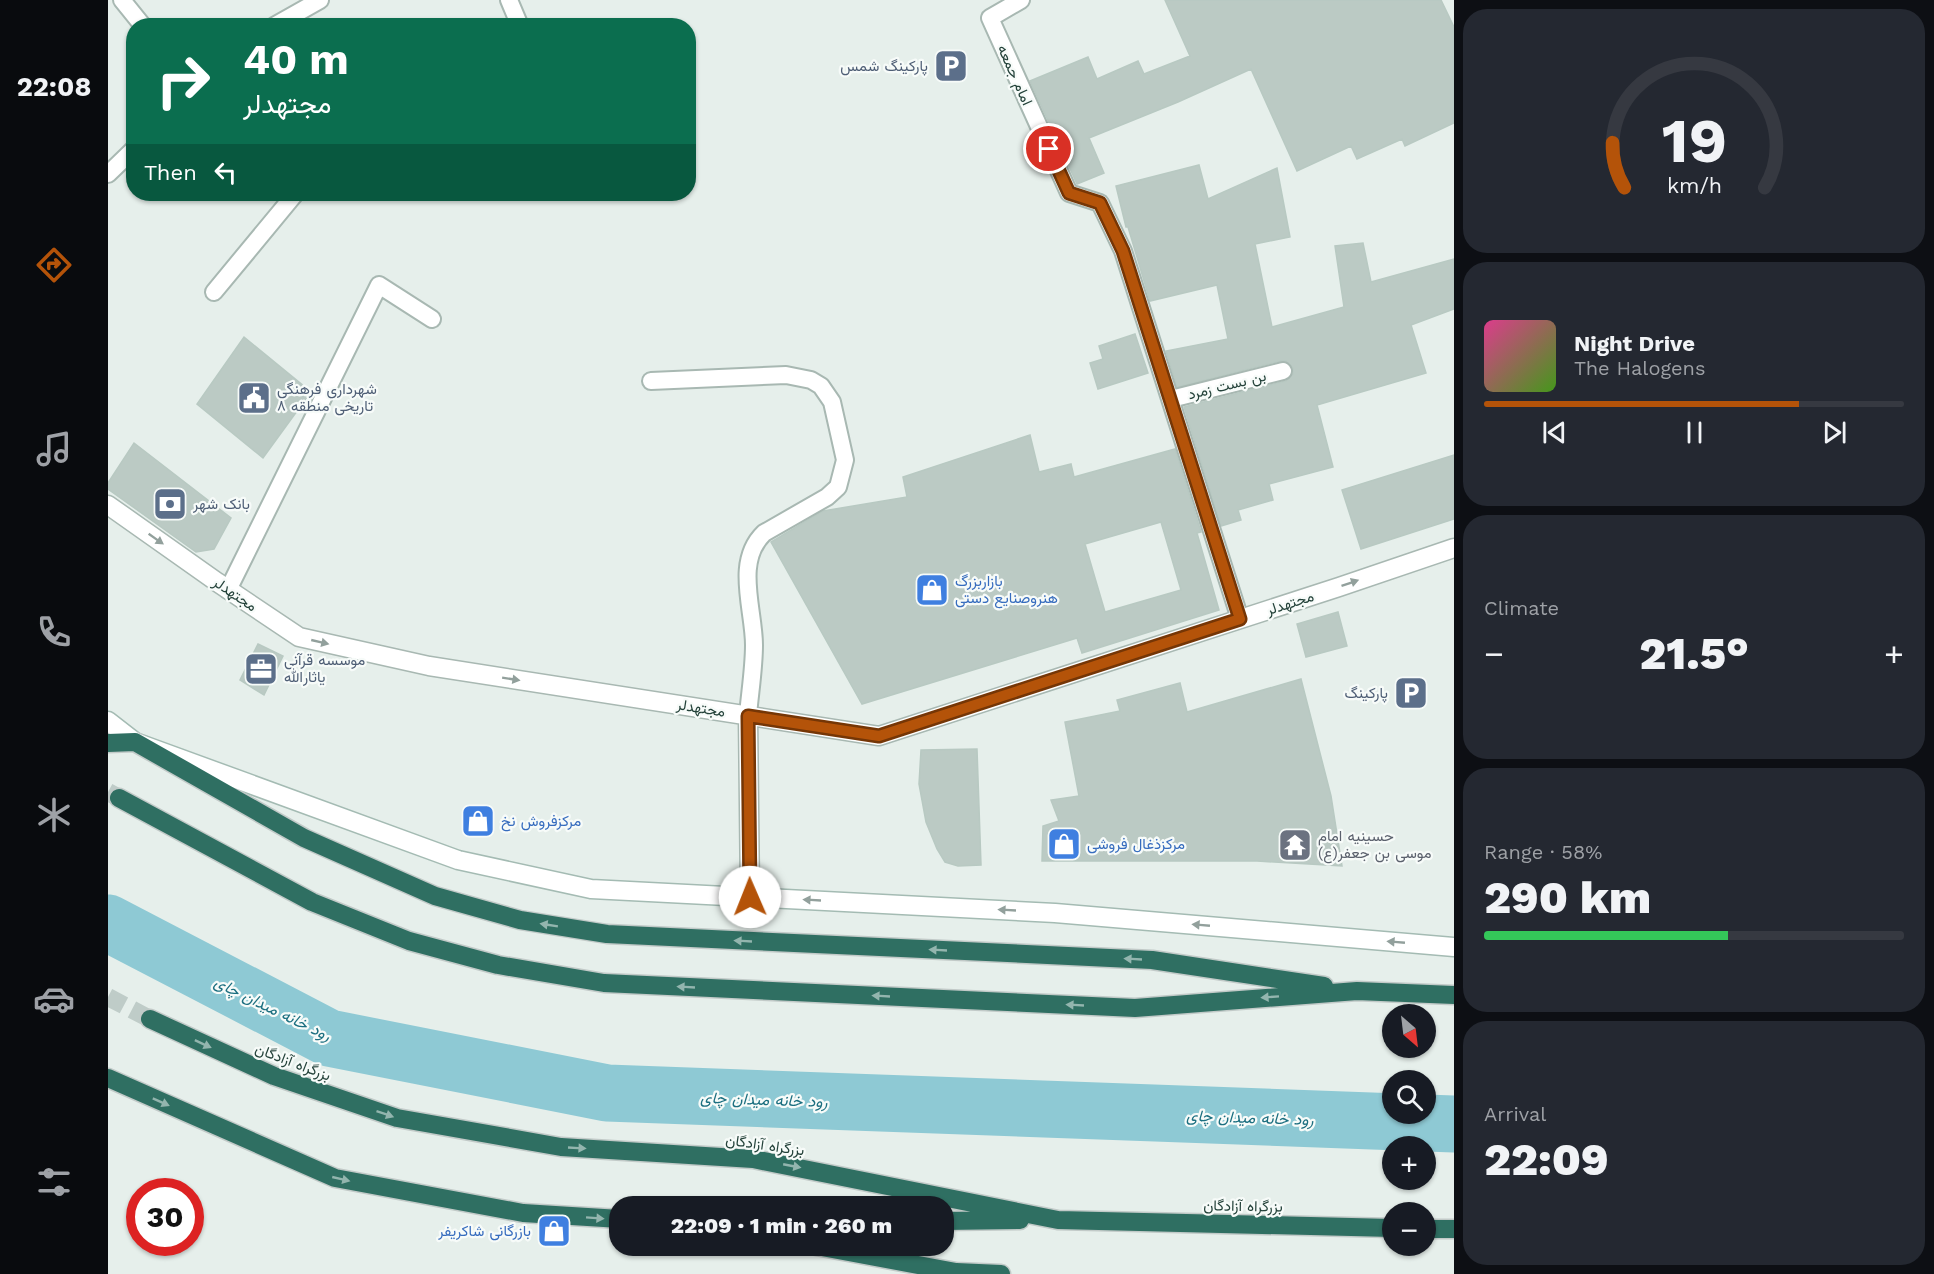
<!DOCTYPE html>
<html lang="en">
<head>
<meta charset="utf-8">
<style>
  :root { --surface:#171b24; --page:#242831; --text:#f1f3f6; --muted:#9ea1a6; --line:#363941; --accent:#b45309 }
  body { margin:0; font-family:"Work Sans",Vazirmatn,sans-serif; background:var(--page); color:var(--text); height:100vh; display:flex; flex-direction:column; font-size:22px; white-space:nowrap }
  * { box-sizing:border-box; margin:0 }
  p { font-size:20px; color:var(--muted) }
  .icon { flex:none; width:33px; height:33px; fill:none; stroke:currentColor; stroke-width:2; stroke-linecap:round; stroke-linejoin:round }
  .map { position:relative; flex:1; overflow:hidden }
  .details { display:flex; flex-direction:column; gap:9px; padding:9px; background:#0d0f14; width:480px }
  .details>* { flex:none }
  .guide { position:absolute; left:18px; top:18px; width:570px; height:183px; border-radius:24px; box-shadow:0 2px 4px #0004; background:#0b6e4f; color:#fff; overflow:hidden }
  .needle { width:39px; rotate:152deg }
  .fabs { position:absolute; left:1274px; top:1004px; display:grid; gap:12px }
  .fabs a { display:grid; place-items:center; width:54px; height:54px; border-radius:50%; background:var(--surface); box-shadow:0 2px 4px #0004; font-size:30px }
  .speed { position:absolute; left:18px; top:1178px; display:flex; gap:12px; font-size:30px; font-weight:700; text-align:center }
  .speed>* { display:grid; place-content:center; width:78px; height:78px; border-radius:50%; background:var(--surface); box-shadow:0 2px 4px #0004; line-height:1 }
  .speed .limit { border:9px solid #d22; background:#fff; color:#111 }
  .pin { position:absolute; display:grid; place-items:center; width:51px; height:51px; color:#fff; margin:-26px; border:3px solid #fff; border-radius:50%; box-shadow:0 2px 6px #0007 }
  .me { position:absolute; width:66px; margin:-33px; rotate:359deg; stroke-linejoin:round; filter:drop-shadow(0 0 4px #0008) }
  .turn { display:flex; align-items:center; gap:21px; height:126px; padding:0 18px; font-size:27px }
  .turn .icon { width:78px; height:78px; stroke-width:2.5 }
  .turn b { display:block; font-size:42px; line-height:51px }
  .then { display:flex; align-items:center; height:57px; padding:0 18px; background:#0003; gap:12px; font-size:22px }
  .big { font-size:45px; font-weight:800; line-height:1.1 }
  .details .tile { flex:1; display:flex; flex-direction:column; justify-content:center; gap:9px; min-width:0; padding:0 21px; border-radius:24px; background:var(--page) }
  .details .dial { align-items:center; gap:0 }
  .dial svg { height:156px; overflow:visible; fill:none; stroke:var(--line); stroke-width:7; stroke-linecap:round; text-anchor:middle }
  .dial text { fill:var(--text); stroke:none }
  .song { display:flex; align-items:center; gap:18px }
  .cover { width:72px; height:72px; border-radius:9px; background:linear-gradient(135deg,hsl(330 70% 55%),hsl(100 70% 35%)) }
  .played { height:6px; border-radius:3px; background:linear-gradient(90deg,var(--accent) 75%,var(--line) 75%) }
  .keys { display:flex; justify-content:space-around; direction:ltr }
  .heat { display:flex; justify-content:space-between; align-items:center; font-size:33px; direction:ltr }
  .charge { height:9px; border-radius:4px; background:linear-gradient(90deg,#34c759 58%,var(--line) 0) }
  .trip { position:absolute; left:501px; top:1196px; width:345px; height:60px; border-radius:24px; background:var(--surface); box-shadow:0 2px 4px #0004; font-weight:800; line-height:60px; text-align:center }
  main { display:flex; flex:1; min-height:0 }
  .tabs { display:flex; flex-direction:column; width:108px; justify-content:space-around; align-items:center; background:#090b0e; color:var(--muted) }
  .tabs .icon { width:42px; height:42px }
  .tabs .on { color:var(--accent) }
  .tabs b { font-size:27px; color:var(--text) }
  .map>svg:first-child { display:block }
</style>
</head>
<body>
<main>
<nav class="tabs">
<b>22:08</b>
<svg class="icon on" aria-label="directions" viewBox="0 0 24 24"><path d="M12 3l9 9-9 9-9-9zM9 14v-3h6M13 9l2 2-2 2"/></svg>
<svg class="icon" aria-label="music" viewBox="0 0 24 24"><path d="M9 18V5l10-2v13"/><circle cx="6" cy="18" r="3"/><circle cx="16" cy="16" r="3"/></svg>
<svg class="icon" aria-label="phone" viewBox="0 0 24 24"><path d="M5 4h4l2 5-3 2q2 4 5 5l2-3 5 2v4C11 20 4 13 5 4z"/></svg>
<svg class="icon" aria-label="climate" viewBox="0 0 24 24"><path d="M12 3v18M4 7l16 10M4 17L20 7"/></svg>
<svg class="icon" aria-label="car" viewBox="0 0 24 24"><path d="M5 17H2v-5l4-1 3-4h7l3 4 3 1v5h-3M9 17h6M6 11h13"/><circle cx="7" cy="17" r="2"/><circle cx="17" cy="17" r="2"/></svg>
<svg class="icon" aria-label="filters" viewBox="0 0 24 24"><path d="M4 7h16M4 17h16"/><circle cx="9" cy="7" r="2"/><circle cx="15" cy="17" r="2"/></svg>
</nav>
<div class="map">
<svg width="1346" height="1274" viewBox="0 0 1346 1274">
  <rect width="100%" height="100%" fill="#e6efeb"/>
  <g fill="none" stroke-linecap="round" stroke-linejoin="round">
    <path stroke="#8ec9d4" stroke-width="57" d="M 0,923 L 221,1038 L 499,1093 L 1346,1124"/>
  </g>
  <path fill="#bbcac4" stroke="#b8c9c2" stroke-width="1.5" fill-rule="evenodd" d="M 1057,0 L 1333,0 L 1346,27 L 1346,123 L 1297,146 L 1294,139 L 1249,159 L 1243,146 L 1189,171 L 1143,69 L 1070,102 L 981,138 L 996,173 L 969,184 L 922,81 L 980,57 L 989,79 L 1030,61 L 1036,74 L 1082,56 Z
    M 1091,165 L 1100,199 L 1169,168 L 1182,237 L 1147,244 L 1164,327 L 1236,307 L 1227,246 L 1255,243 L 1263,282 L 1346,259 L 1346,309 L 1303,325 L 1318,373 L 1209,405 L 1225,467 L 1161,484 L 1165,500 L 1130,510 L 1133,520 L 1113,526 L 1076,407 L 1178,381 L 1185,374 L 1185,368 L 1178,361 L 1172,361 L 1069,387 L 1058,351 L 1120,339 L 1109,285 L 1042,301 L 1020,227 L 1018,227 L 1008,186 Z
    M 1027,334 L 1040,373 L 990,389 L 982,363 L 995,359 L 991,346 Z
    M 136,337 L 203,392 L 155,458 L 89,404 Z
    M 922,435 L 931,472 L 963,464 L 966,477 L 1067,449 L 1093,532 L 1089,533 L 1111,610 L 974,653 L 969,638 L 754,704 L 663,542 L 715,511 L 799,497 L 795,477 ZM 1053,522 L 1073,590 L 997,612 L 977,544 Z
    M 26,443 L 123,518 L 106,549 L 88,552 L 0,489 L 0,483 Z
    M 1346,455 L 1346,519 L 1253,549 L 1234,490 Z
    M 1230,612 L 1239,646 L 1198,657 L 1189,624 Z
    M 150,644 L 175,656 L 156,695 L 132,680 Z
    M 1193,679 L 1223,796 L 1234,866 L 1149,861 L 934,861 L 935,826 L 951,821 L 943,800 L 971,796 L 957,722 L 1012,711 L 1009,700 L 1072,683 L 1079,712 Z
    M 869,749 L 873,865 L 850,866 L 837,862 L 829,849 L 818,822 L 811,784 L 813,750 Z"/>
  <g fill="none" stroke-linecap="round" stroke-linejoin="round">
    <path stroke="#bfccc8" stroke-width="18" stroke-dasharray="18 9" stroke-linecap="butt" d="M 0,792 L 11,798
      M 0,997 L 42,1019"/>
    <defs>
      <path id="lane" d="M 14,0 L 35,26
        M 401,0 L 412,26
        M 913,0 L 882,18 L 961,193 L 992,203 L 1015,251 L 1132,619
        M 166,26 L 212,0
        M 0,174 L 26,149
        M 106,292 L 187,194
        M 543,381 L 678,375 L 703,380 L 713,386 L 724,402 L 737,460 L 730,487 L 719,497 L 656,533 C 626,562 646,609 646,645 C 646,668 642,692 640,715
        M 1063,399 L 1175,371
        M 120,590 L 271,285 L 324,319"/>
      <path id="street" d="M 0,505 L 109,582 L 191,637 L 321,666 L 771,736 L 1231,587 L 1346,548
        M 640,715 L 642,897"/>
      <path id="secondary" d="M 0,721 L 27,742 L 350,860 L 483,889 L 947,913 L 1346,947"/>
      <path id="highway" d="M 0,743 L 27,742 L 196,838 L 327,896 L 412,920 L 499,934 L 1044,960 L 1216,986
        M 11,798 L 204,902 L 301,941 L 390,965 L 496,983 L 1027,1008 L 1249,991 L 1346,995
        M 42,1019 L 166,1076 L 289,1118 L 453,1147 L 645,1159 L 950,1220 L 1284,1228
        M 0,1078 L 227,1178 L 415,1213 L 512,1219
        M 836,1221 L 912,1220
        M 1317,1229 L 1346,1229
        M 703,1245 L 848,1272 L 893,1274"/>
    </defs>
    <use href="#lane" stroke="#a8b8b2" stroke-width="20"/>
    <use href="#street" stroke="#a8b8b2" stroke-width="21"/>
    <use href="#secondary" stroke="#a4bbb3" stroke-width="21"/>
    <use href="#highway" stroke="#c2cac8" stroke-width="21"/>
    <use href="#lane" stroke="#fff" stroke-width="16"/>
    <use href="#street" stroke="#fff" stroke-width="18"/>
    <use href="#secondary" stroke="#fff" stroke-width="18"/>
    <use href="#highway" stroke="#2f6f62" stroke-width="18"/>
  </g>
  <defs><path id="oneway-solid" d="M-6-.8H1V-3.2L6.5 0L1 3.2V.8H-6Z" transform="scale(1.5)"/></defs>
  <g fill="#92a09c">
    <use href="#oneway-solid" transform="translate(48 539) rotate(35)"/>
    <use href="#oneway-solid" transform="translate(1242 583) rotate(-19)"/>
    <use href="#oneway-solid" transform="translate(212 642) rotate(13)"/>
    <use href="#oneway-solid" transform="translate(403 679) rotate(9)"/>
    <use href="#oneway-solid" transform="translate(704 900) rotate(-177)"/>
    <use href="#oneway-solid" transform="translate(899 910) rotate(-177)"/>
    <use href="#oneway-solid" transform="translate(1093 925) rotate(-175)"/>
    <use href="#oneway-solid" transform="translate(1288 942) rotate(-175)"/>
  </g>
  <g fill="#93b5ae">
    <use href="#oneway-solid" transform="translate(441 925) rotate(-171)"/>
    <use href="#oneway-solid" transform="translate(635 941) rotate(-177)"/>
    <use href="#oneway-solid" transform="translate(830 950) rotate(-177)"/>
    <use href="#oneway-solid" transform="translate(1025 959) rotate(-177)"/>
    <use href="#oneway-solid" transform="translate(578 987) rotate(-177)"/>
    <use href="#oneway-solid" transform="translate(773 996) rotate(-177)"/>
    <use href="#oneway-solid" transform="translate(1162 997) rotate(176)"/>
    <use href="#oneway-solid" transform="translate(967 1005) rotate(-177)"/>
    <use href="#oneway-solid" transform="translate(95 1044) rotate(25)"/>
    <use href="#oneway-solid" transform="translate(53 1102) rotate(24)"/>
    <use href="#oneway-solid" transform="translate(277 1114) rotate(19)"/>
    <use href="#oneway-solid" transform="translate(469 1148) rotate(3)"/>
    <use href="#oneway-solid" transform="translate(684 1166) rotate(11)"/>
    <use href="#oneway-solid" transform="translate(233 1179) rotate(13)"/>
    <use href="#oneway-solid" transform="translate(487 1218) rotate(4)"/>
  </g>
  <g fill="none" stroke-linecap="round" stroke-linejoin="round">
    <defs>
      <path id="route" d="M 642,897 L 640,716 L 771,736 L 1132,619 L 1015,251 L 992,203 L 961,193 L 941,149"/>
    </defs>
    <use href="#route" stroke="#753606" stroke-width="15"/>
    <use href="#route" stroke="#b45309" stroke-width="10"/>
  </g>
  <defs>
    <symbol id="parking-square" viewBox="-11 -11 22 22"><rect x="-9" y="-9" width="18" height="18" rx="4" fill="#5c6f8a" stroke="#f7fbf9"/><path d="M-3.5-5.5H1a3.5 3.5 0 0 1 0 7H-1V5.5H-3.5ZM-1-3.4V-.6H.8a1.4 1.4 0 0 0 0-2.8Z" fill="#fff"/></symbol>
    <symbol id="civic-square" viewBox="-11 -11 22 22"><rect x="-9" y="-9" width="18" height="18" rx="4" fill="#5c6f8a" stroke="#f7fbf9"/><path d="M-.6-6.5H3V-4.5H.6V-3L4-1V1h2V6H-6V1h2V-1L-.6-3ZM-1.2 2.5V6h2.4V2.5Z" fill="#fff"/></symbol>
    <symbol id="bank-square" viewBox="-11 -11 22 22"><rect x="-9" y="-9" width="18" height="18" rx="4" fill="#5c6f8a" stroke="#f7fbf9"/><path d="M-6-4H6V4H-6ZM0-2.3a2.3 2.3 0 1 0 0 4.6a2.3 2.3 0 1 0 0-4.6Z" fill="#fff"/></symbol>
    <symbol id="shop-square" viewBox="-11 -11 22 22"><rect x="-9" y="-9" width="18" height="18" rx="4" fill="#3f7fe0" stroke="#f7fbf9"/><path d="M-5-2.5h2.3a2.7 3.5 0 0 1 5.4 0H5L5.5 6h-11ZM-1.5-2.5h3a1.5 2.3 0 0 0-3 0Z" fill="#fff"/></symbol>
    <symbol id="office-square" viewBox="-11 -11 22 22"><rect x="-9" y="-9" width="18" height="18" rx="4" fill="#5c6f8a" stroke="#f7fbf9"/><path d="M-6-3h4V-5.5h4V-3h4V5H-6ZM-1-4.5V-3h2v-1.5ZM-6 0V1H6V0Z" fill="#fff"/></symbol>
    <symbol id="temple-square" viewBox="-11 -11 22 22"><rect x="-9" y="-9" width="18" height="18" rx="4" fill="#6b7280" stroke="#f7fbf9"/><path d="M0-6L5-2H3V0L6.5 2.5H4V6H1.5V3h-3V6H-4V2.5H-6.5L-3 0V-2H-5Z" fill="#fff"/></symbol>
  </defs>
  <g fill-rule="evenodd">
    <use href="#parking-square" x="824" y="47" width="38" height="38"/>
    <use href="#civic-square" x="127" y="379" width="38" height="38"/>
    <use href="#bank-square" x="43" y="485" width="38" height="38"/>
    <use href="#shop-square" x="805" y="571" width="38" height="38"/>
    <use href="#office-square" x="134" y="650" width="38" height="38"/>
    <use href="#parking-square" x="1284" y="674" width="38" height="38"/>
    <use href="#shop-square" x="351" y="802" width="38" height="38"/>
    <use href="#shop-square" x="937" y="825" width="38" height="38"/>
    <use href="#temple-square" x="1168" y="826" width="38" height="38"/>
    <use href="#shop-square" x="427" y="1212" width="38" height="38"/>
  </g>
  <g text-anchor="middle" stroke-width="4.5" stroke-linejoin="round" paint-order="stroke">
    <g font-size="15" fill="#4e5e75" stroke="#f7fbf9" text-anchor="start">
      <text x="820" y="71" text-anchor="end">پارکینگ شمس</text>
      <text x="169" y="394">شهرداری فرهنگی<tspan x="169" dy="17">تاریخی منطقه ۸</tspan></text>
      <text x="85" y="509">بانک شهر</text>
      <text x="176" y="665">موسسه قرآنی<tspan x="176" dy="17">یاثارالله</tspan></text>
      <text x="1280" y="698" text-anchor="end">پارکینگ</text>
    </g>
    <g font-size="15" fill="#24423a" stroke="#f7fbf9">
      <text transform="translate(907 75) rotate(66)" y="5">امام جمعه</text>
      <text transform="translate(1119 385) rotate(-14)" y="5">بن بست زمرد</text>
      <text transform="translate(127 594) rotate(34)" y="5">مجتهدلر</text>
      <text transform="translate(1182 603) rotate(-18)" y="5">مجتهدلر</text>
      <text transform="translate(593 708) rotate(9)" y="5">مجتهدلر</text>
      <text transform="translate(185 1062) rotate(21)" y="5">بزرگراه آزادگان</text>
      <text transform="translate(657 1145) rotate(8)" y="5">بزرگراه آزادگان</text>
      <text transform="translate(1135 1206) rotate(1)" y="5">بزرگراه آزادگان</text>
    </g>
    <g font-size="15" fill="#366cbe" stroke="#f7fbf9" text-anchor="start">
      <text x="847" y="586">بازاربزرگ<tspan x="847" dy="17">هنروصنایع دستی</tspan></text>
      <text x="393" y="826">مرکزفروش نخ</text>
      <text x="979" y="849">مرکزذغال فروشی</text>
      <text x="423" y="1236" text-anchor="end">بازرگانی شاکریفر</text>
    </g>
    <g font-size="15" fill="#5b616d" stroke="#f7fbf9" text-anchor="start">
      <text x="1210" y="841">حسینیه امام<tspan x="1210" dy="17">موسی بن جعفر(ع)</tspan></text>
    </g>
    <g font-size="16" font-style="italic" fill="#1c6f80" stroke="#f7fbf9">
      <text transform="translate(165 1008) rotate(26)" y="6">رود خانه میدان چای</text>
      <text transform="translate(656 1099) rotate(2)" y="6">رود خانه میدان چای</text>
      <text transform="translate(1142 1117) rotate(2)" y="6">رود خانه میدان چای</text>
    </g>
  </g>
</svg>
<div class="fabs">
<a><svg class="needle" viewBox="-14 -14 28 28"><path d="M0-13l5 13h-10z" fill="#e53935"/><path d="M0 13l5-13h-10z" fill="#9ea1a6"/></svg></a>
<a><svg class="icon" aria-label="search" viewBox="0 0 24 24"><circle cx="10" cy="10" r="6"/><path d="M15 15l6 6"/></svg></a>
<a>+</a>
<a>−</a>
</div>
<div class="speed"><div class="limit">30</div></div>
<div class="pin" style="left:941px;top:149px;background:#d93025"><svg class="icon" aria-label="arrive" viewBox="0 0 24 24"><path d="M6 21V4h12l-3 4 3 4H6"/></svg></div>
<svg class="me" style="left:642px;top:897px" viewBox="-20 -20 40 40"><circle r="19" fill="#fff"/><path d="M0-13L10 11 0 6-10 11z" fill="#b45309"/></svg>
<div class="trip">22:09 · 1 min · 260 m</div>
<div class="guide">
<div class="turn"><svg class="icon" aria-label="right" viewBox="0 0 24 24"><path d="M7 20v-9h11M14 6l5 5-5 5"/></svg><div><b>40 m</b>مجتهدلر</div></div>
<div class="then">Then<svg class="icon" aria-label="left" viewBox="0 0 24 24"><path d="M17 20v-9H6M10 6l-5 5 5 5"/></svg></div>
</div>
</div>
<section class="details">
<div class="tile dial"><svg viewBox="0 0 100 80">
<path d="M14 69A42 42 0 1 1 86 69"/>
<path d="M14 69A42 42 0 0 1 8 46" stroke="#b45309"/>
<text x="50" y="56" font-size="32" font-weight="700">19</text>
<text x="50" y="72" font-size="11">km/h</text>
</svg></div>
<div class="tile">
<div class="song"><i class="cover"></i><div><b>Night Drive</b><p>The Halogens</p></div></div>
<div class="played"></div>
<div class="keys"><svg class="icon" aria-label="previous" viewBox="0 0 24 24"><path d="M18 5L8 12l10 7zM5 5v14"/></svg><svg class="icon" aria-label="pause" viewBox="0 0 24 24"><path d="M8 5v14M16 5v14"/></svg><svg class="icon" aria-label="next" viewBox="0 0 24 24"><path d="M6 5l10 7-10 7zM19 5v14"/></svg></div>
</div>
<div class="tile"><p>Climate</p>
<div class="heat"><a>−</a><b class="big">21.5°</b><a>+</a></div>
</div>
<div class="tile"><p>Range · 58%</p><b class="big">290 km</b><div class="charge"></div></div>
<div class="tile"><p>Arrival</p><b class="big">22:09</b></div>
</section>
</main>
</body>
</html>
